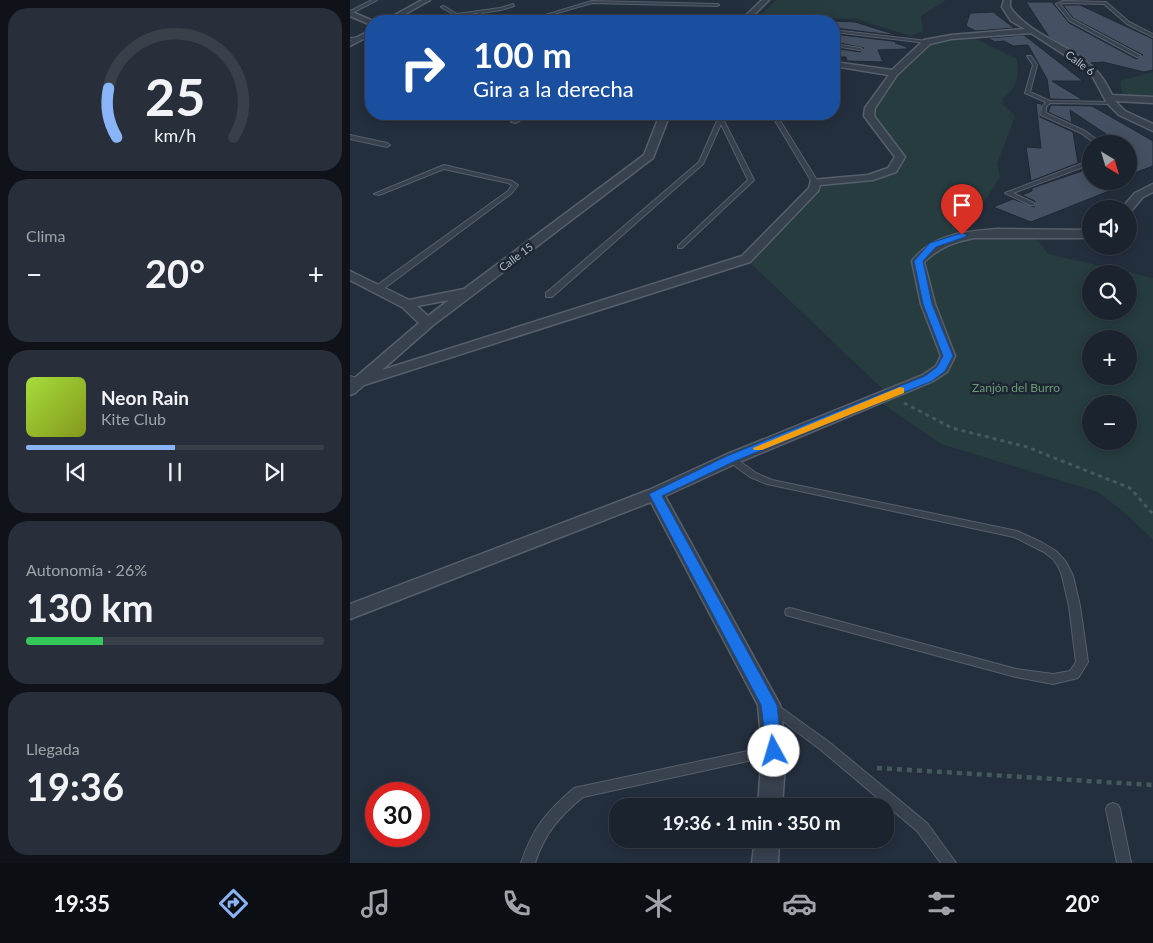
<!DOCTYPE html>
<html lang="es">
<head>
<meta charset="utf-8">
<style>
  :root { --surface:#1b232e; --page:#282f3a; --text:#f1f3f6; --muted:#a0a4aa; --line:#39404a; --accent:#8ab4f8 }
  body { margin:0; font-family:Lato,sans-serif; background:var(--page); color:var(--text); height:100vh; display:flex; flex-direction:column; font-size:19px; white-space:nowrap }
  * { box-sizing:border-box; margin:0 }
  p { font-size:16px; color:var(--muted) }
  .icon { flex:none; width:28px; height:28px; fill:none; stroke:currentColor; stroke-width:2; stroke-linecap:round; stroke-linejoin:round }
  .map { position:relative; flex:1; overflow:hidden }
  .sheet { display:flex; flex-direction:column; gap:8px; padding:8px; background:#0f1319; width:350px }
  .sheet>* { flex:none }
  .guide { position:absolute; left:15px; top:15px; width:475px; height:105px; border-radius:20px; box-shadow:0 2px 12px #0003,0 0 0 1px var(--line); background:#1a4fa0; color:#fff; overflow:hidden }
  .needle { width:32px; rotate:142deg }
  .tools { position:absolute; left:732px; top:135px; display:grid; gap:10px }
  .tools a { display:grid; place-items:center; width:55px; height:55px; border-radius:50%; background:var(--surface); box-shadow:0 2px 12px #0003,0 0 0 1px var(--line); font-size:25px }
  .speed { position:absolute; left:15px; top:782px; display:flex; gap:10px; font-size:25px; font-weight:700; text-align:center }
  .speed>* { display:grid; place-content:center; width:65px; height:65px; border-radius:50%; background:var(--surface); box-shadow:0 2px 12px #0003,0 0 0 1px var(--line); line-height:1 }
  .speed .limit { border:8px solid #d22; background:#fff; color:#111 }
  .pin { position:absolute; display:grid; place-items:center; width:42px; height:42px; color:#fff; margin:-51px -21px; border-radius:50% 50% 50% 0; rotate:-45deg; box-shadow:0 0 5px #0007 }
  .pin .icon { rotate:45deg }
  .me { position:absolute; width:55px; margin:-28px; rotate:354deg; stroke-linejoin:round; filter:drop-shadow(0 0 4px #0008) }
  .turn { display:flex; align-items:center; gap:18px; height:105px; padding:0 25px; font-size:22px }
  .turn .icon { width:65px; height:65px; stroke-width:2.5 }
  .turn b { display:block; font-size:35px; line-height:42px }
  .big { font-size:38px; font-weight:700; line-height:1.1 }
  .sheet .tile { flex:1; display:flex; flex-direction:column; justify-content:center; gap:8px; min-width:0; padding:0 18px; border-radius:20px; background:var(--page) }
  .sheet .dial { align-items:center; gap:0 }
  .dial svg { height:130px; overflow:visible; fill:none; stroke:var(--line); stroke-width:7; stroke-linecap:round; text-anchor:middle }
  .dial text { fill:var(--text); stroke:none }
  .song { display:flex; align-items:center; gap:15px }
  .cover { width:60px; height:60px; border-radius:8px; background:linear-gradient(135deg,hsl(80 70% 55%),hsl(70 70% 35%)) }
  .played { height:5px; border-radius:2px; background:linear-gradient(90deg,var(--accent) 50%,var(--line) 50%) }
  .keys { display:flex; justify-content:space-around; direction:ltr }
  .heat { display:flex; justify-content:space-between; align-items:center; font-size:28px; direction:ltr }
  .charge { height:8px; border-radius:4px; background:linear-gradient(90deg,#34c759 26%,var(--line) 0) }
  .trip { position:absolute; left:259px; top:798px; width:285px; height:50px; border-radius:20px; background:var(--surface); box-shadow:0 2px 12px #0003,0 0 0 1px var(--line); font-weight:700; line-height:50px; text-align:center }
  .tab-bar { display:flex; height:80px; justify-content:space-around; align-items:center; background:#0b0e12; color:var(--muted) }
  .tab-bar .icon { width:35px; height:35px }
  .tab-bar .selected { color:var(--accent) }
  .tab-bar b { font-size:22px; color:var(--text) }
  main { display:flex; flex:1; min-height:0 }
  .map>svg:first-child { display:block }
</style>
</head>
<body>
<main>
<section class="sheet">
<div class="tile dial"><svg viewBox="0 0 100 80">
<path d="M14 69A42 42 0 1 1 86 69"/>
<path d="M14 69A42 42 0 0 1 9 39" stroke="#8ab4f8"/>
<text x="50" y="56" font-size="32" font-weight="700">25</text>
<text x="50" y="72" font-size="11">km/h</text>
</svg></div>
<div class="tile"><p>Clima</p>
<div class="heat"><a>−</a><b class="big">20°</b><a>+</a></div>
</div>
<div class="tile">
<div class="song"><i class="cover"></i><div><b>Neon Rain</b><p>Kite Club</p></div></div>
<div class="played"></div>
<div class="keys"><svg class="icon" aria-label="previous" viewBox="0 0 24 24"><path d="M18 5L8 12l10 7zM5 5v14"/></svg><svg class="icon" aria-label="pause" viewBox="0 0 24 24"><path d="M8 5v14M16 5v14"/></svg><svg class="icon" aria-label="next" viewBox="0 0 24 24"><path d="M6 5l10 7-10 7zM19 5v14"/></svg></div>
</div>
<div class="tile"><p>Autonomía · 26%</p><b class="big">130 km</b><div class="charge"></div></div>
<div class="tile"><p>Llegada</p><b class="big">19:36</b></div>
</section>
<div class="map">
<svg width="803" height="863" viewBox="0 0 803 863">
  <rect width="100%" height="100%" fill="#242f3e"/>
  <path fill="#263c3f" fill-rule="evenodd" d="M 426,0 L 596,0 L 571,16 L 573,31 L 561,36 L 506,19 L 443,17 L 412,14 Z
    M 618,35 L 667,59 C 669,76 667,89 652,99 L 653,105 L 665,116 L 647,164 L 650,177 L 613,235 L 683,234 L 698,254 L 803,278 L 803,540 L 775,513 L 748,492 L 591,444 L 527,400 L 539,395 L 396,259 L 465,182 L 519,178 L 542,170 L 550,157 L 519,116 L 544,73 L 577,42 ZM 741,274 L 779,274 L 779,311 L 741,311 ZM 741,339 L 779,339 L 779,376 L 741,376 ZM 741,404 L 779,404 L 779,441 L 741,441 Z
    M 803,72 L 803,97 L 773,96 L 770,81 Z"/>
  <path fill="#455162" stroke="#1f2835" d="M 676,2 L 702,2 L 719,23 L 786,59 L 793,55 L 723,18 L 713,5 L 730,5 L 803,39 L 803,70 L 794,72 L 753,62 L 740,63 L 699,37 Z
    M 643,12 L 664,28 L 626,31 L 616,26 L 620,13 Z
    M 484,21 L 505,22 L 550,36 L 484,28 Z
    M 484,34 L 550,42 L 545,43 L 557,47 L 557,49 L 528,50 L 533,62 L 497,61 L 496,57 L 484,57 L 484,48 L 510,52 L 514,48 L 484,42 Z
    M 674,35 L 733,81 L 702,81 L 733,100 L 700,99 L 697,79 L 678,45 L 663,46 L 654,41 L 645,42 L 638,38 Z
    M 686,103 L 692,104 L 690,117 L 723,132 L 728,163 L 681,181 L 676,147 L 691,148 Z
    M 701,105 L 742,106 L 777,126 L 803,141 L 803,166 L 779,175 L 779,154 L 784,152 L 779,149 L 779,144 L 771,144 L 720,110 L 722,123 L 698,112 Z
    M 741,168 L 741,181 L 782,182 L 681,222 L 643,207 L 663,199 L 684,207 L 685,201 L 672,195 L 682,191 L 682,188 Z"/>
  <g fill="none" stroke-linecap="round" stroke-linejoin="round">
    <defs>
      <path id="service" d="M 22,0 L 27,0 L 0,14 L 0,11 Z
        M 242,1 L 367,4 L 369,5 L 367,6 L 242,3 L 180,21 L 175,21 Z
        M 713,1 L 756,2 L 779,22 L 803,34 L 803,37 L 777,24 L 754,4 L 713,3 L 710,4 L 722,19 L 791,56 L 787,57 L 720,21 L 706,4 Z
        M 163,4 L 164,6 L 151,10 L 131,13 L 141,21 L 137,21 L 127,13 L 106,16 L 91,7 L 94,6 L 107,14 L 150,8 Z
        M 484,30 L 577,41 L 579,42 L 577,43 L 484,32 Z
        M 12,37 L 12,39 L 0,40 L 0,38 Z
        M 484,44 L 510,48 L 512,49 L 510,50 L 484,46 Z
        M 677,56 L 681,56 L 687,65 L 680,92 L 700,101 L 764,102 L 764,103 L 762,104 L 700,103 L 696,107 L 696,113 L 735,131 L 753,144 L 746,144 L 731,133 L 691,115 L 692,107 L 696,102 L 675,93 L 683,65 Z
        M 19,78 L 21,78 L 21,86 L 16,83 Z
        M 175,114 L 181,114 L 166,123 L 161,122 Z
        M 370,114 L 376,114 L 373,119 L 404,180 L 403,181 L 332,248 L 328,248 L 328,246 L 398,180 L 371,124 L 353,164 L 202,297 L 196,297 L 196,293 L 349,162 Z
        M 421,114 L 426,114 L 468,182 L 467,183 L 462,182 Z
        M 0,135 L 37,143 L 40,145 L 37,147 L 0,139 Z
        M 741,160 L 741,164 L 663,193 L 684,203 L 684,205 L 680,205 L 655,193 Z
        M 94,165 L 162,181 L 168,185 L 162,193 L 32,290 L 26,290 L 26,286 L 158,191 L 162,185 L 158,183 L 94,169 L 29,195 L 24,194 Z
        M 0,376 L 13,380 L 14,382 L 10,384 L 0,381 Z
        M 381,456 L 384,457 L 406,473 L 422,480 L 667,531 L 691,542 L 706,551 L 716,562 L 723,576 L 730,606 L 738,662 L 728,678 L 703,684 L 666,677 L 436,615 L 435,612 L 436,609 L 440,608 L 666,669 L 703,674 L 720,671 L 726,662 L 719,606 L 712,576 L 708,566 L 703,559 L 694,552 L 664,537 L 417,484 L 400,477 L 378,461 L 376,459 Z
        M 422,702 L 426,704 L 479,742 L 577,823 L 606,863 L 591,863 L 567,831 L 471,750 L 418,710 L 416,707 L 418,704 Z
        M 421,746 L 425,747 L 427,751 L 425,755 L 421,756 L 233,797 C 209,817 195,833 185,863 L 171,863 C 183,828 196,812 224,788 Z
        M 763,803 L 768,805 L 770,809 L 781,863 L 767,863 L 756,809 L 758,805 Z"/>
      <path id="minor" d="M 72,0 L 80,0 L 43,21 L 34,21 Z
        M 412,0 L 419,0 L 398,21 L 390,21 Z
        M 654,0 L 660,0 L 660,7 C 681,38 726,45 750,75 C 755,81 759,89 762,95 L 803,97 L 803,103 L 765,101 L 775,111 L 803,124 L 803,131 L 769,115 L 757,103 L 743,77 L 724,61 L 681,33 L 601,39 L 580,44 L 547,75 L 525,108 L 524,116 L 555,157 L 546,172 L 523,180 L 470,185 L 468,191 L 400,262 L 14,385 L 5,393 L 0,395 L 0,382 L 69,323 L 52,307 L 0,280 L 0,271 L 59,300 L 114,289 L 294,155 L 310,114 L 320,114 L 303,158 L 82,326 L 32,370 L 392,256 L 459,188 L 461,180 L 518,175 L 538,168 L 545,157 L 514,116 L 515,108 L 539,75 L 484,66 L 484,62 L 542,70 L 574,40 L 601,35 L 675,29 L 661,21 L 652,7 ZM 99,300 L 78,316 L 67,306 Z
        M 0,11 L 23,21 L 21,21 L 21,25 L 0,16 Z
        M 21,30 L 21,35 L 0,46 L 0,41 Z
        M 803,184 L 803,192 L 793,197 L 781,211 L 779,212 L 779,209 L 771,209 L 785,193 Z
        M 649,229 L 741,230 L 741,238 L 624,238 C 604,242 590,247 574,262 L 585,304 L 605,356 L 597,372 L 583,381 L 387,463 L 315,496 L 430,705 L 436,751 L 432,806 L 408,806 L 412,751 L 408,705 L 301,502 L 0,619 L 0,604 L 299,490 L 375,455 L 573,375 L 586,366 L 591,356 L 571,304 L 562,261 C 582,234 617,231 649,229 Z
        M 405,839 L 429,839 L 428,863 L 402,863 Z"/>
    </defs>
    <use href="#service" stroke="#565f6c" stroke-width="2"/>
    <use href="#minor" stroke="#565f6c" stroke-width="3"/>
    <path stroke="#44595c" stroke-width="3" stroke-dasharray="4 4" stroke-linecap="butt" d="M 554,403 L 602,428 L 677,447 L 780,488 L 803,514"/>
    <path stroke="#44595c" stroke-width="4.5" stroke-dasharray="5 5" stroke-linecap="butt" d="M 527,768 L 803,785"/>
    <use href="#service" fill="#38414e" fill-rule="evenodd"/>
    <use href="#minor" fill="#38414e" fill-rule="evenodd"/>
  </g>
  <path fill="#1a73e8" stroke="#114b97" d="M 612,233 L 617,235 L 615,237 L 586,247 L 573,261 L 582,304 L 603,356 L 595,371 L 582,381 L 385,461 L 312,496 L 427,705 L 432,751 L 430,756 L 424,758 L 418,756 L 411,705 L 299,494 L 377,456 L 575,376 L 587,367 L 593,356 L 573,304 L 564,261 L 580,243 Z"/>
  <path fill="#f59e0b" d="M 550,387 L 554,388 L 554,393 L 412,450 L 404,450 L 403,448 Z"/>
  <g text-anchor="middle" stroke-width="5" stroke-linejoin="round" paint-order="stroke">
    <g font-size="11" fill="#b4bcc9" stroke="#1d2633">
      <text transform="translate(730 63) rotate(37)" y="4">Calle 6</text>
      <text transform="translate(166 257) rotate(-37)" y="4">Calle 15</text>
    </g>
    <g font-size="12" fill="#6b9a76" stroke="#1d2633">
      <text x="666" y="392">Zanjón del Burro</text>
    </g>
  </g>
</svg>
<div class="tools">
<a><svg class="needle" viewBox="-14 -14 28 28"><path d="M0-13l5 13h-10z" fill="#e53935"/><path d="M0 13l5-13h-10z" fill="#a0a4aa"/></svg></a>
<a><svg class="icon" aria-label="sound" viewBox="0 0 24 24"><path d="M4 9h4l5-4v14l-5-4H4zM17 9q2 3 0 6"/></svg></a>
<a><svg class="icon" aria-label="search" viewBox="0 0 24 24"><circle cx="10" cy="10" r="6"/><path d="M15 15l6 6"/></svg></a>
<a>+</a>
<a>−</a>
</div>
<div class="speed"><div class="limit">30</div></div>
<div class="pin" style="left:612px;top:235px;background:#d93025"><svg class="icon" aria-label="arrive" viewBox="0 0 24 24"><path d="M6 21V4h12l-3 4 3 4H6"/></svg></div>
<svg class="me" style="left:424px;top:751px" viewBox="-20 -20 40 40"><circle r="19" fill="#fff"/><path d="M0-13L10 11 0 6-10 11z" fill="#1a73e8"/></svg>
<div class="trip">19:36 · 1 min · 350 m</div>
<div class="guide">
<div class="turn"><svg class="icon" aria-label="right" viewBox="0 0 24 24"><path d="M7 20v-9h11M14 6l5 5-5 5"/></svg><div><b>100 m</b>Gira a la derecha</div></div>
</div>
</div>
</main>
<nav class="tab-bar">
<b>19:35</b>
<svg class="icon selected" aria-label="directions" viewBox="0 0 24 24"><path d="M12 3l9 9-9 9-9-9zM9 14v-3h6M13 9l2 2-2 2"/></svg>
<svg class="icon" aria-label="music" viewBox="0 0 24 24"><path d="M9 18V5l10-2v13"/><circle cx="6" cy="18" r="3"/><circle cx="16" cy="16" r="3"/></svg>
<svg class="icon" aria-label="phone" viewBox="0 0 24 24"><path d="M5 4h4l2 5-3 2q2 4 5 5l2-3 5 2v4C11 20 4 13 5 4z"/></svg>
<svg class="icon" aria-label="climate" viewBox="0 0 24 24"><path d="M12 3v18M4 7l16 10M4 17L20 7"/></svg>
<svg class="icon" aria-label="car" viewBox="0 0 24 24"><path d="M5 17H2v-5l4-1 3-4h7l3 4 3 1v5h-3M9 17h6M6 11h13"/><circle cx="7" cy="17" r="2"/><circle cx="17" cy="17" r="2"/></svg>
<svg class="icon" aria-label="filters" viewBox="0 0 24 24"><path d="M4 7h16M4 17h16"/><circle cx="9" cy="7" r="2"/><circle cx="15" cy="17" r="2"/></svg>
<b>20°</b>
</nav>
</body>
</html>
